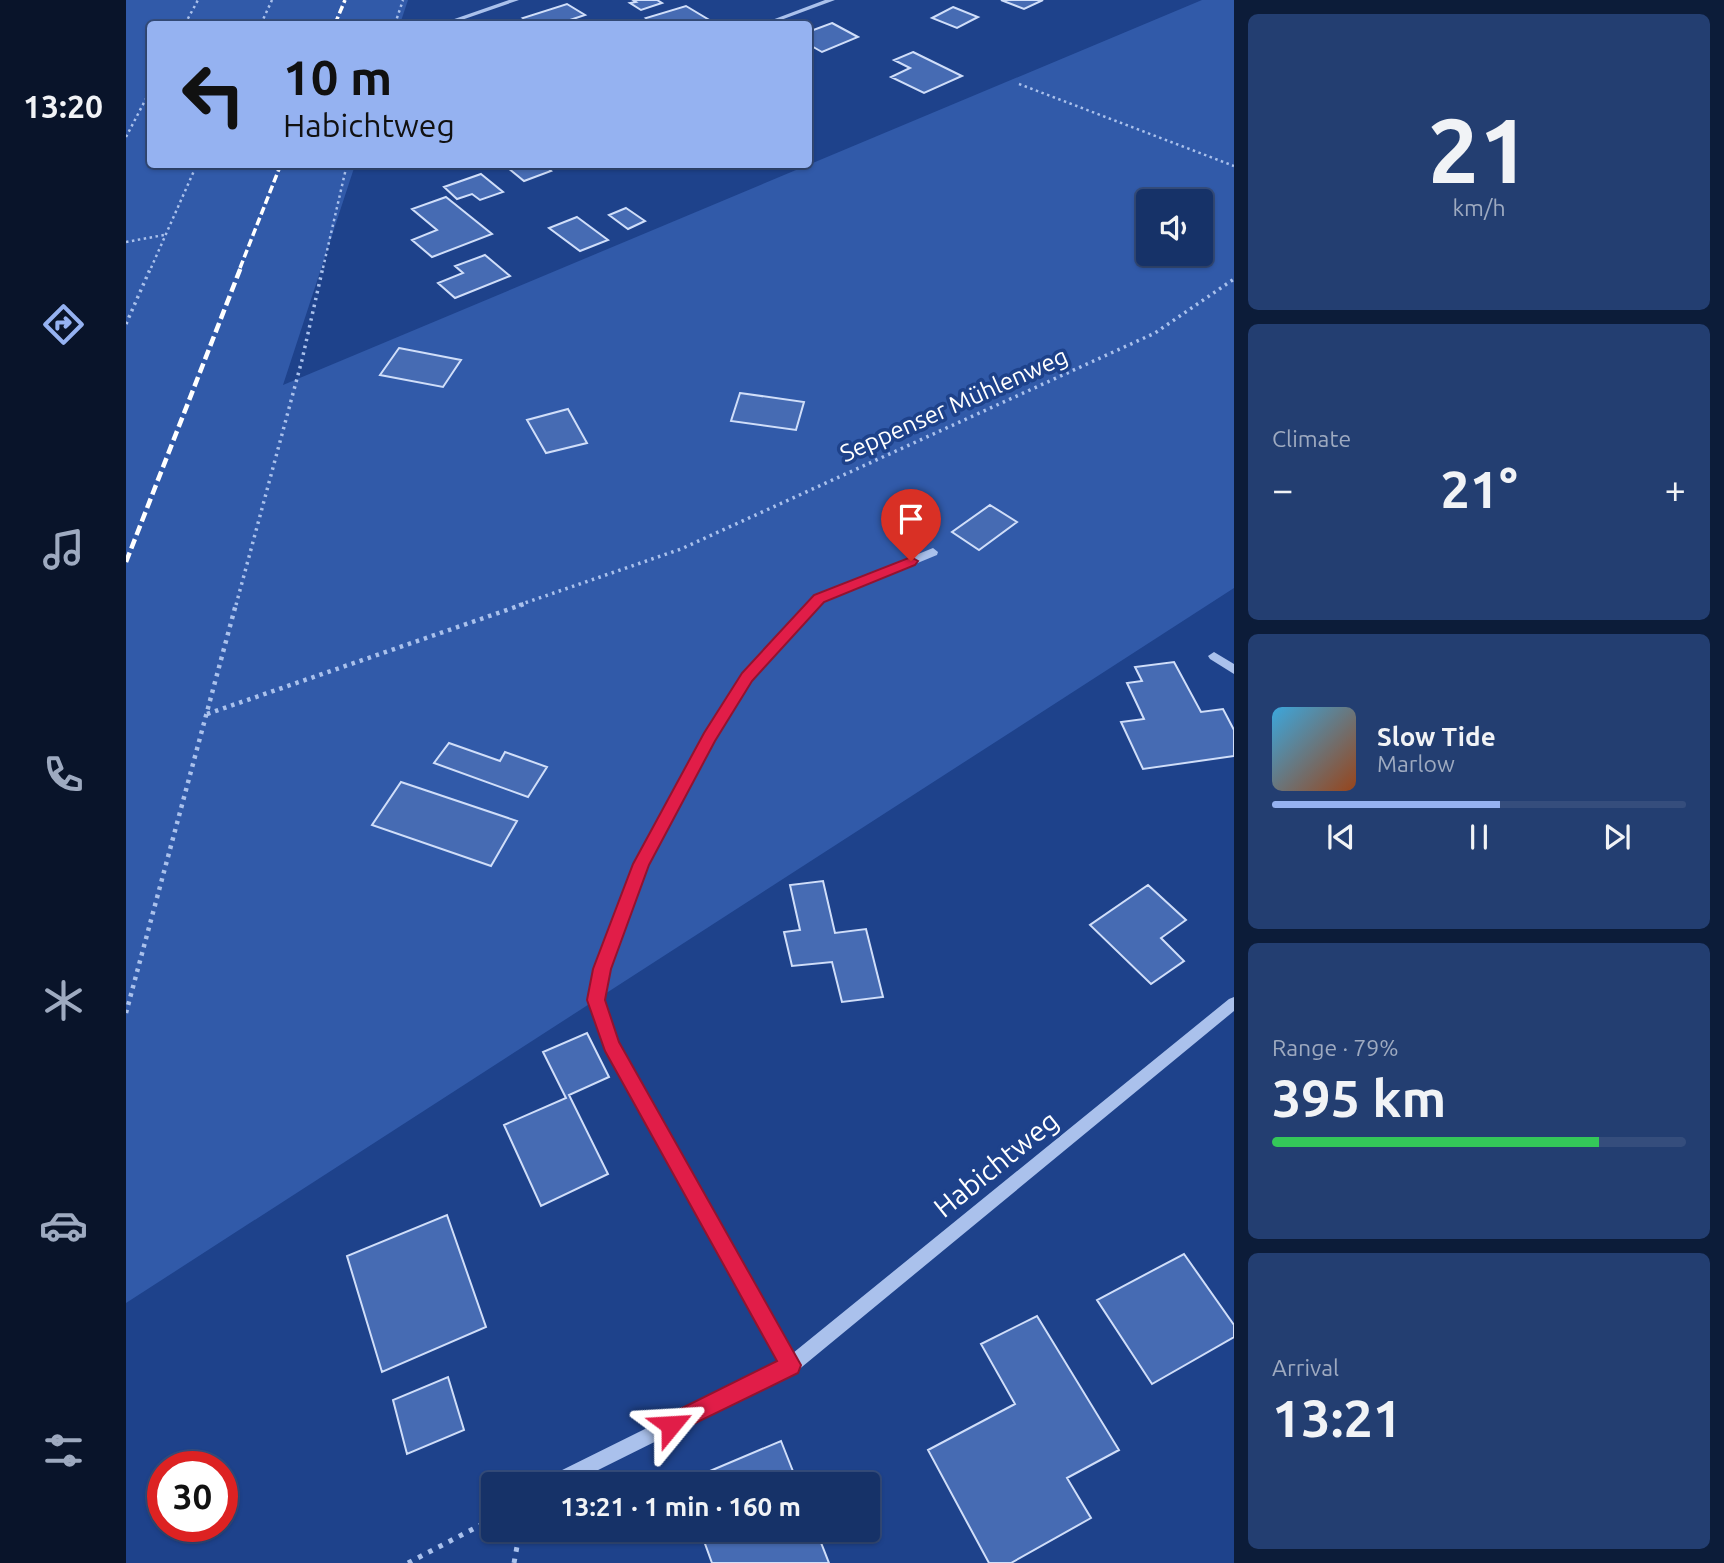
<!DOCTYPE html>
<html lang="en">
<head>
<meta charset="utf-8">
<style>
  :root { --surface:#163268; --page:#233e71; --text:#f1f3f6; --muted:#9eaac0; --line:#354d7c; --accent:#95b2f1 }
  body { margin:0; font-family:Ubuntu,sans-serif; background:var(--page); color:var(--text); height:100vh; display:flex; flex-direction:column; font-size:26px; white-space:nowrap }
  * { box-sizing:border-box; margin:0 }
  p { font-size:23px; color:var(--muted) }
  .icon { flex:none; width:38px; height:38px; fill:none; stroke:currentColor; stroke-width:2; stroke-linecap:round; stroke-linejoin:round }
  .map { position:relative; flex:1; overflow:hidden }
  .sheet { display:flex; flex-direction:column; gap:14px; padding:14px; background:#0c1c39; width:490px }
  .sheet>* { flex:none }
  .top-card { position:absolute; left:21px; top:21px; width:665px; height:147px; border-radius:7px; box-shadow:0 2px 5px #0004,0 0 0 2px var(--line); background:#95b2f1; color:#111; overflow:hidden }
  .buttons { position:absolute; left:1010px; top:189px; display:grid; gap:14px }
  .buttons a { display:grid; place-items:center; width:77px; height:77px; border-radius:7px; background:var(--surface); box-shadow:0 2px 5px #0004,0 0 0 2px var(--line); font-size:35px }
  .speed { position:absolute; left:21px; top:1451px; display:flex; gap:14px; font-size:35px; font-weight:700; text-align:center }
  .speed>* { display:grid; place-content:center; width:91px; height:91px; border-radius:50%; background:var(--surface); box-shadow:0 2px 5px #0004,0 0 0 2px var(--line); line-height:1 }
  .speed .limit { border:10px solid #d22; background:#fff; color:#111 }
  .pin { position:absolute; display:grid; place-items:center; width:60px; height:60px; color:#fff; margin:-72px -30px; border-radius:50% 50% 50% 0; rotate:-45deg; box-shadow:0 0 7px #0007 }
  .pin .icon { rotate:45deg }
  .me { position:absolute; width:77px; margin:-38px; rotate:63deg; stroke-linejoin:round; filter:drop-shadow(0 0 5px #0008) }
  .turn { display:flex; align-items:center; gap:24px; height:147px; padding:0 21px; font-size:32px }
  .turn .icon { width:91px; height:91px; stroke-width:2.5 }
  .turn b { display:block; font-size:49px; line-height:60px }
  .big { font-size:52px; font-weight:700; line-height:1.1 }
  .sheet .card { flex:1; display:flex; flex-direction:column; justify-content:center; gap:10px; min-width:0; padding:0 24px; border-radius:10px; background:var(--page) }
  .sheet .dial { align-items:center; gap:0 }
  .dial b { font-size:91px; line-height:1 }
  .song { display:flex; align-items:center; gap:21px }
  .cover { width:84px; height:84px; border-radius:10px; background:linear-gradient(135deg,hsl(200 70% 55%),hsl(20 70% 35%)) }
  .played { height:7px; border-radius:4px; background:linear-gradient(90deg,var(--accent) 55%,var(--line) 55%) }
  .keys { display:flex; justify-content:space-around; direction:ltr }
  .heat { display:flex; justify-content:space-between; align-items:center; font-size:38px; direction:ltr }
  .charge { height:10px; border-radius:5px; background:linear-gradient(90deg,#34c759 79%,var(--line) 0) }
  .trip { position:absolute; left:355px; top:1472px; width:399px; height:70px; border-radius:7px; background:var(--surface); box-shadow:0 2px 5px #0004,0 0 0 2px var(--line); font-weight:700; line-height:70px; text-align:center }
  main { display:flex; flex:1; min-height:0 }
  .menu { display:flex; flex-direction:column; width:126px; justify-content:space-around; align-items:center; background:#09142a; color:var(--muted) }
  .menu .icon { width:49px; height:49px }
  .menu .active { color:var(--accent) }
  .menu b { font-size:32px; color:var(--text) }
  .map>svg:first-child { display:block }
</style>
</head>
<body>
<main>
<nav class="menu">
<b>13:20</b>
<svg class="icon active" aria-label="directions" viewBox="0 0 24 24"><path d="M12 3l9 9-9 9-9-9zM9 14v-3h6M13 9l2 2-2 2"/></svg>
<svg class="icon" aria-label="music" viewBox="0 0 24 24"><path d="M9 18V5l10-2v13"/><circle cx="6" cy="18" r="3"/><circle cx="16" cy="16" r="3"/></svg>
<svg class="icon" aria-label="phone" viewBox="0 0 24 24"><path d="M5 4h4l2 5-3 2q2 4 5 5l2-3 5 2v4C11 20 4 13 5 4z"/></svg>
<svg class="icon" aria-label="climate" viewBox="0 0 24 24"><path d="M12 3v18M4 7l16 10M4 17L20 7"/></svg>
<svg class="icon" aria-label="car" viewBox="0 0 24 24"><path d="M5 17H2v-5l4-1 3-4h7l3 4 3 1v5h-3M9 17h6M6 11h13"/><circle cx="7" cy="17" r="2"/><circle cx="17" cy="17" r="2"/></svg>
<svg class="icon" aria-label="filters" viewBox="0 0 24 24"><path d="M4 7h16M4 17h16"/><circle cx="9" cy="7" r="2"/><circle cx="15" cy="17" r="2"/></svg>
</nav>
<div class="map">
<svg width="1108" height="1563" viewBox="0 0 1108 1563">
  <rect width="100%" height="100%" fill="#1e428b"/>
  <path fill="#315aa9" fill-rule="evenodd" d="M 0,0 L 282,0 L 274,24 L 24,24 L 24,164 L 229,165 L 157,385 L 1076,0 L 1108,0 L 1108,588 L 0,1303 ZM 1022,201 L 1074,201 L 1074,254 L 1022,254 Z"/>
  <path fill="#466bb3" stroke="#d0def9" stroke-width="2" d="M 507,0 L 531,0 L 536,3 L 515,10 L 504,3 L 510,2 Z
    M 875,0 L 917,0 L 898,9 Z
    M 441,4 L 459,15 L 432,24 L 407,24 L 397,18 Z
    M 560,6 L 590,24 L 529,24 L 520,18 Z
    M 827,7 L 852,17 L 831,28 L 806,18 Z
    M 706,23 L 732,37 L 696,52 L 682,44 L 682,32 Z
    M 787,52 L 836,76 L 798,93 L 765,77 L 784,68 L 768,60 Z
    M 377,164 L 416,164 L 425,171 L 398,181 Z
    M 355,174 L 377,192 L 354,200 L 346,194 L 331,199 L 318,187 Z
    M 320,197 L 366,234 L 306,257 L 286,240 L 311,230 L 286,209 Z
    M 500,208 L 519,221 L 502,229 L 483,215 Z
    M 451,217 L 482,240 L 454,251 L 423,228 Z
    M 359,255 L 384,276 L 329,298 L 312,283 L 337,273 L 329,266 Z
    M 273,348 L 335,360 L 317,387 L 254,375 Z
    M 614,393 L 678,402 L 670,430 L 605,421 Z
    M 442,409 L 461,443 L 420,453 L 401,420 Z
    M 864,505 L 891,522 L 853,550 L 826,532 Z
    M 1048,662 L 1075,712 L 1097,709 L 1108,730 L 1108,756 L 1017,769 L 995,722 L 1018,719 L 1001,683 L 1016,681 L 1009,667 Z
    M 323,743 L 374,761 L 379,752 L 421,767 L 402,797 L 308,763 Z
    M 275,782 L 391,821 L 365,866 L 246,825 Z
    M 697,881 L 709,933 L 740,929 L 757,997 L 716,1002 L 706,962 L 666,966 L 658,932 L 674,930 L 664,885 Z
    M 1022,885 L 1060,920 L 1035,938 L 1058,961 L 1025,984 L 964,925 Z
    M 461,1033 L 483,1077 L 443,1095 L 482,1174 L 415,1206 L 378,1125 L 440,1098 L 417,1052 Z
    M 321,1215 L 360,1327 L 256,1372 L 221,1256 Z
    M 1058,1254 L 1108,1325 L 1108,1337 L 1026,1384 L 971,1300 Z
    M 911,1316 L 993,1450 L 941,1478 L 965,1518 L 885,1563 L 863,1563 L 802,1450 L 889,1404 L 855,1344 Z
    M 322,1377 L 338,1430 L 281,1454 L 267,1400 Z
    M 655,1441 L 672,1484 L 558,1484 L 558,1482 Z
    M 574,1530 L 690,1530 L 703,1563 L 586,1563 Z"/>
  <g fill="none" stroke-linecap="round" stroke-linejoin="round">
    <path stroke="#aac1ec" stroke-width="2.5" stroke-dasharray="2.5 3.5" stroke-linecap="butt" d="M 59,24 L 72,0
      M 135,24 L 146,0
      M 269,24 L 277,0
      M 893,84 L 1108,166
      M 0,137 L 24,91
      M 0,242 L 38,235
      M 25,268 L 71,164
      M 197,268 L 221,164"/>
    <path stroke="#aac1ec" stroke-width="3.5" stroke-dasharray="2.5 4.5" stroke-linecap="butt" d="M 0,324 L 25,267
      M 110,605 L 176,360 L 197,267
      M 393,605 L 555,549 L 1029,333 L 1108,279"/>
    <path stroke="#aac1ec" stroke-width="4.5" stroke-dasharray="3.5 5" stroke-linecap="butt" d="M 81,714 L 398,604
      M 0,1013 L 110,604"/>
    <path stroke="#aac1ec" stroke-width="5" stroke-dasharray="4.5 7" stroke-linecap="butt" d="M 282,1563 L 368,1518
      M 388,1563 L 394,1530"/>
    <path fill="#aac1ec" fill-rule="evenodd" d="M 383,0 L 393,0 L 324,24 L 314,24 Z
      M 699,0 L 709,0 L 644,24 L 635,24 Z
      M 807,548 L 812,552 L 811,555 L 697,602 L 625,680 L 588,740 L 521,866 L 483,969 L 477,1001 L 491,1043 L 667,1353 L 1103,999 L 1108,997 L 1108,1011 L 671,1371 L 444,1484 L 418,1484 L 420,1478 L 654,1362 L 480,1049 L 463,1001 L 469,969 L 509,865 L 580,734 L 617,674 L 689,596 Z
      M 1088,652 L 1108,664 L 1108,674 L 1084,659 L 1082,656 Z"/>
    <path stroke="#fff" stroke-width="3.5" stroke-dasharray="8 3.5" stroke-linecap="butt" d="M 209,24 L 219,0
      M 114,268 L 155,164"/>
    <path stroke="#fff" stroke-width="4.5" stroke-dasharray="10 4.5" stroke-linecap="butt" d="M 0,562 L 115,267"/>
  </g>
  <path fill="#e11d48" stroke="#92132f" stroke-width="2" d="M 785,557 L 792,561 L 789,565 L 698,602 L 626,681 L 589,741 L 523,865 L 485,969 L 479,1000 L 493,1042 L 675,1365 L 672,1373 L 545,1435 L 538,1432 L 535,1425 L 538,1417 L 651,1361 L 479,1051 L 461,1000 L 467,969 L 507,864 L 578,733 L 616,673 L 688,595 Z"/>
  <g text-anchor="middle" stroke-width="7" stroke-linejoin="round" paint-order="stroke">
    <g font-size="24" fill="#fff" stroke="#1e428b">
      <text transform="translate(828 405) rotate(-24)" y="8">Seppenser Mühlenweg</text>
    </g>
    <g font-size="28" fill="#fff" stroke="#1e428b">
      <text transform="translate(870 1164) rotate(-39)" y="10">Habichtweg</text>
    </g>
  </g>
</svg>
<div class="buttons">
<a><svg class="icon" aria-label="sound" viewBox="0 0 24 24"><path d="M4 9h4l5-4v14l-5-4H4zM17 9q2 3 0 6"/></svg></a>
</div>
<div class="speed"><div class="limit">30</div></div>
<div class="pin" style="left:785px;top:561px;background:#d93025"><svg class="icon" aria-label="arrive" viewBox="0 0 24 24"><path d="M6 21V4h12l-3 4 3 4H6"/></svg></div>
<svg class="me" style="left:545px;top:1425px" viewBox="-20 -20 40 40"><path d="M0-17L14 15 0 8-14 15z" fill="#e11d48" stroke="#fff" stroke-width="4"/></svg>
<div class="trip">13:21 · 1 min · 160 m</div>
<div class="top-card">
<div class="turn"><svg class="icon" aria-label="left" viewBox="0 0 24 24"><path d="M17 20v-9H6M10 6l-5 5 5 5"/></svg><div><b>10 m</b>Habichtweg</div></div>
</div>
</div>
<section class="sheet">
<div class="card dial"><b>21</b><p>km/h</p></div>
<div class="card"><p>Climate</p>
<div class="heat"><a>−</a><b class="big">21°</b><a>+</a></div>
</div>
<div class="card">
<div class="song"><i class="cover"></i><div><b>Slow Tide</b><p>Marlow</p></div></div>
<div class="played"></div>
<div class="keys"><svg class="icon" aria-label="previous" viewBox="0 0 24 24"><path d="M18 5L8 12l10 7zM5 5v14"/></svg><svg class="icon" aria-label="pause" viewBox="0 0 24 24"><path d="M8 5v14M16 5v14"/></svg><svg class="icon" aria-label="next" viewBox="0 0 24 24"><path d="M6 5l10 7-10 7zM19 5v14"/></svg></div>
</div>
<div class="card"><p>Range · 79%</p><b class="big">395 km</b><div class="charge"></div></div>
<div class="card"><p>Arrival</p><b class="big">13:21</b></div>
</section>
</main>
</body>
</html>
